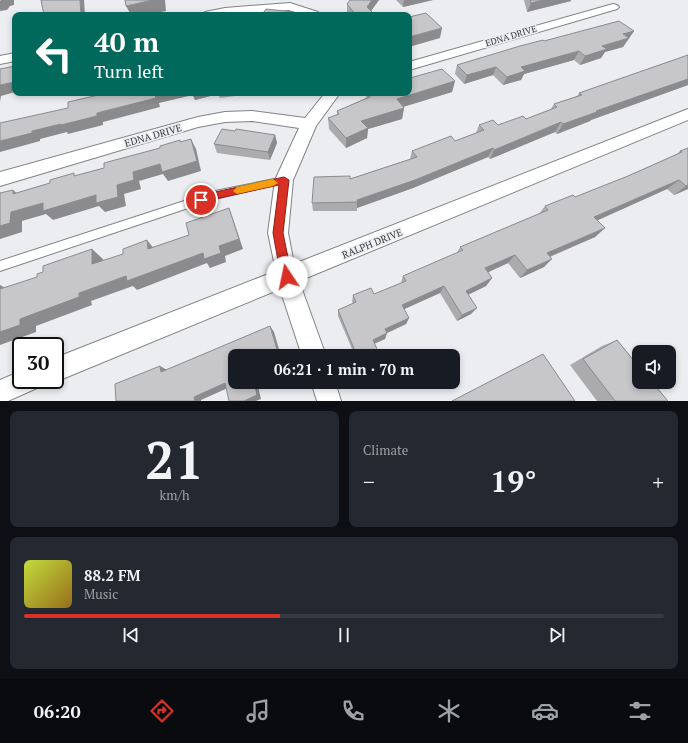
<!DOCTYPE html>
<html lang="en">
<head>
<meta charset="utf-8">
<style>
  :root { --surface:#171b24; --page:#242831; --text:#f1f3f6; --muted:#9ea1a6; --line:#363941; --accent:#d93025 }
  body { margin:0; font-family:"PT Serif",serif; background:var(--page); color:var(--text); height:100vh; display:flex; flex-direction:column; font-size:15px; white-space:nowrap }
  * { box-sizing:border-box; margin:0 }
  p { font-size:13px; color:var(--muted) }
  .icon { flex:none; width:22px; height:22px; fill:none; stroke:currentColor; stroke-width:2; stroke-linecap:round; stroke-linejoin:round }
  .map { position:relative; height:401px; overflow:hidden }
  .sheet { display:flex; flex-direction:column; gap:10px; padding:10px; background:#0d0f14; flex:1 }
  .sheet>* { flex:none }
  .banner { position:absolute; left:12px; top:12px; width:400px; height:84px; border-radius:8px; box-shadow:0 2px 6px #0003; background:#00695c; color:#fff; overflow:hidden }
  .buttons { position:absolute; left:632px; top:345px; display:grid; gap:8px }
  .buttons a { display:grid; place-items:center; width:44px; height:44px; border-radius:8px; background:var(--surface); box-shadow:0 2px 6px #0003; font-size:20px }
  .speed { position:absolute; left:12px; top:337px; display:flex; gap:8px; font-size:20px; font-weight:700; text-align:center }
  .speed>* { display:grid; place-content:center; width:52px; height:52px; border-radius:50%; background:var(--surface); box-shadow:0 2px 6px #0003; line-height:1 }
  .speed .limit { border:2px solid #111; border-radius:6px; background:#fff; color:#111 }
  .pin { position:absolute; display:grid; place-items:center; width:34px; height:34px; color:#fff; margin:-17px; border:2px solid #fff; border-radius:50%; box-shadow:0 1px 4px #0007 }
  .me { position:absolute; width:44px; margin:-22px; rotate:349deg; stroke-linejoin:round; filter:drop-shadow(0 0 3px #0008) }
  .turn { display:flex; align-items:center; gap:14px; height:84px; padding:0 16px; font-size:18px }
  .turn .icon { width:52px; height:52px; stroke-width:2.5 }
  .turn b { display:block; font-size:28px; line-height:34px }
  .big { font-size:30px; font-weight:700; line-height:1.1 }
  .sheet .widget { flex:1; display:flex; flex-direction:column; justify-content:center; gap:6px; min-width:0; padding:0 14px; border-radius:8px; background:var(--page) }
  .sheet .dial { align-items:center; gap:0 }
  .dial b { font-size:52px; line-height:1 }
  .song { display:flex; align-items:center; gap:12px }
  .cover { width:48px; height:48px; border-radius:6px; background:linear-gradient(135deg,hsl(70 70% 55%),hsl(40 70% 35%)) }
  .played { height:4px; border-radius:2px; background:linear-gradient(90deg,var(--accent) 40%,var(--line) 40%) }
  .keys { display:flex; justify-content:space-around; direction:ltr }
  .heat { display:flex; justify-content:space-between; align-items:center; font-size:22px; direction:ltr }
  .sheet .tiles { flex:1; display:grid; gap:10px; grid-template-columns:1fr 1fr }
  .widget:last-child { grid-column:span 2 }
  .trip { position:absolute; left:228px; top:349px; width:232px; height:40px; border-radius:8px; background:var(--surface); box-shadow:0 2px 6px #0003; font-weight:700; line-height:40px; text-align:center }
  .tabs { display:flex; height:64px; justify-content:space-around; align-items:center; background:#090b0e; color:var(--muted) }
  .tabs .icon { width:28px; height:28px }
  .tabs .current { color:var(--accent) }
  .tabs b { font-size:18px; color:var(--text) }
  .map>svg:first-child { display:block }
</style>
</head>
<body>
<div class="map">
<svg width="688" height="401" viewBox="0 0 688 401">
  <rect width="100%" height="100%" fill="#ecedf1"/>
  <g fill="none" stroke-linecap="round" stroke-linejoin="round">
    <defs>
      <path id="service" d="M 284,177 L 287,178 L 288,180 L 287,182 L 215,199 L 0,271 L 0,261 L 215,191 Z"/>
      <path id="minor" d="M 290,3 L 318,12 L 320,15 L 303,15 L 289,10 L 223,15 L 203,15 L 205,12 L 225,8 Z
        M 613,4 L 617,5 L 619,7 L 617,9 L 409,70 L 409,62 Z
        M 15,53 L 15,61 L 0,64 L 0,56 Z
        M 325,93 L 340,93 L 316,126 L 293,180 L 288,233 L 294,264 L 688,109 L 688,120 L 299,281 L 326,356 L 302,356 L 280,289 L 55,382 L 51,380 L 55,380 L 55,358 L 276,271 L 268,233 L 275,180 L 299,128 L 252,121 L 225,122 L 198,127 L 0,186 L 0,172 L 198,117 L 225,112 L 252,111 L 305,118 Z
        M 21,371 L 21,380 L 41,380 L 37,388 L 8,401 L 0,401 L 0,380 Z
        M 311,382 L 335,382 L 341,401 L 317,401 Z"/>
    </defs>
    <use href="#service" stroke="#818386" stroke-width="2"/>
    <use href="#minor" stroke="#818386" stroke-width="2"/>
    <use href="#service" fill="#fff" fill-rule="evenodd"/>
    <use href="#minor" fill="#fff" fill-rule="evenodd"/>
  </g>
  <path fill="#abaaad" d="M 350,0 L 379,0 L 371,11 L 375,15 L 347,15 L 347,4 Z
    M 396,0 L 433,0 L 403,7 Z
    M 524,0 L 571,0 L 571,1 L 527,12 Z
    M 634,31 L 623,47 L 605,52 L 601,58 L 580,65 L 574,60 L 524,74 L 521,80 L 503,85 L 493,75 L 464,84 L 455,74 L 457,65 L 544,41 Z
    M 688,55 L 688,85 L 591,120 L 590,121 L 557,134 L 555,132 L 490,159 L 488,157 L 413,188 L 357,208 L 357,211 L 313,211 L 312,203 L 350,179 L 410,159 L 412,151 L 455,141 L 476,133 L 479,125 L 498,125 L 526,119 L 551,109 L 554,104 L 577,96 L 579,93 Z
    M 410,78 L 455,81 L 452,92 L 403,107 L 404,108 L 402,119 L 368,129 L 367,138 L 346,148 L 329,129 L 328,118 L 337,115 L 337,111 L 366,98 L 367,93 L 409,93 Z
    M 192,93 L 235,93 L 235,96 L 220,98 L 218,94 L 195,100 Z
    M 235,131 L 275,135 L 277,143 L 270,160 L 217,153 L 214,144 Z
    M 688,148 L 688,189 L 674,195 L 667,189 L 597,220 L 605,228 L 595,237 L 550,257 L 544,267 L 520,278 L 508,263 L 488,272 L 492,278 L 486,286 L 468,295 L 471,314 L 457,321 L 440,293 L 404,309 L 409,318 L 406,324 L 387,333 L 385,339 L 374,344 L 380,356 L 355,356 L 338,316 L 338,310 L 353,303 L 352,302 L 353,295 L 374,294 L 401,283 L 403,276 L 457,253 L 460,247 L 539,214 L 545,206 L 575,197 L 628,176 L 677,154 L 680,151 Z
    M 617,340 L 668,401 L 597,401 L 570,365 L 602,346 Z"/>
  <path fill="#8b8b8d" d="M 1,0 L 14,0 L 14,5 L 10,6 L 7,10 L 0,11 L 0,1 Z
    M 80,0 L 84,0 L 85,15 L 81,15 Z
    M 153,0 L 165,0 L 166,11 L 146,15 L 131,15 L 126,6 Z
    M 372,0 L 379,0 L 368,15 L 367,7 Z
    M 404,0 L 433,0 L 403,7 Z
    M 544,0 L 571,0 L 571,1 L 527,12 L 531,3 Z
    M 442,28 L 440,38 L 409,47 L 409,37 Z
    M 634,31 L 623,47 L 605,52 L 601,58 L 580,65 L 585,56 L 623,34 Z
    M 579,51 L 574,60 L 524,74 L 521,80 L 503,85 L 507,77 L 521,67 Z
    M 496,67 L 493,75 L 464,84 L 467,75 Z
    M 688,79 L 688,85 L 591,120 L 590,121 L 557,134 L 563,124 L 596,111 Z
    M 455,81 L 452,92 L 396,109 L 397,99 Z
    M 15,82 L 15,92 L 1,96 L 0,102 L 0,85 Z
    M 162,93 L 192,93 L 193,95 L 159,103 L 160,107 L 103,122 L 103,125 L 68,134 L 67,132 L 40,139 L 40,141 L 0,152 L 0,141 L 32,131 L 97,113 Z
    M 192,93 L 218,93 L 218,94 L 195,100 Z
    M 404,108 L 402,119 L 368,129 L 367,138 L 346,148 L 346,138 L 361,121 Z
    M 561,122 L 555,132 L 490,159 L 494,150 Z
    M 275,135 L 277,143 L 270,160 L 268,152 Z
    M 191,139 L 196,149 L 201,171 L 168,181 L 163,174 L 139,181 L 141,189 L 124,194 L 126,206 L 105,212 L 99,206 L 53,220 L 46,214 L 22,221 L 22,232 L 0,239 L 0,226 L 11,212 L 43,203 L 117,185 L 133,172 Z
    M 493,148 L 488,157 L 413,188 L 357,208 L 357,200 Z
    M 679,180 L 667,189 L 585,226 L 594,217 Z
    M 688,185 L 688,189 L 674,195 L 686,186 Z
    M 13,190 L 24,199 L 13,194 Z
    M 229,208 L 233,219 L 243,249 L 225,256 L 226,262 L 210,268 L 207,263 L 137,290 L 133,286 L 91,301 L 92,305 L 36,326 L 36,332 L 0,345 L 0,332 L 20,319 L 79,293 L 126,276 L 219,246 Z
    M 605,228 L 595,237 L 539,261 L 547,253 Z
    M 147,240 L 155,250 L 148,249 Z
    M 92,249 L 103,259 L 104,273 L 92,264 Z
    M 515,255 L 508,263 L 480,276 L 485,268 Z
    M 552,259 L 544,267 L 520,278 L 527,270 Z
    M 492,278 L 486,286 L 461,298 L 466,291 Z
    M 0,285 L 9,290 L 0,296 Z
    M 444,286 L 440,293 L 400,311 L 402,305 Z
    M 477,308 L 471,314 L 457,321 L 462,315 Z
    M 409,318 L 406,324 L 387,333 L 385,339 L 371,345 L 373,340 L 385,329 Z
    M 270,326 L 274,332 L 281,356 L 279,356 Z
    M 160,366 L 169,371 L 161,372 Z
    M 254,382 L 257,382 L 261,399 L 256,401 L 244,401 Z
    M 225,383 L 230,387 L 201,400 L 201,401 L 195,401 L 194,397 Z"/>
  <path fill="#c7c6c9" stroke="#8b8b8d" d="M 41,0 L 80,0 L 81,15 L 44,15 Z
    M 125,0 L 153,0 L 126,6 Z
    M 350,0 L 372,0 L 367,7 L 375,15 L 356,15 L 347,4 Z
    M 530,0 L 544,0 L 531,3 Z
    M 266,9 L 294,12 L 292,15 L 262,15 Z
    M 426,13 L 442,28 L 409,37 L 409,17 Z
    M 619,21 L 634,31 L 623,34 L 629,38 L 602,46 L 607,49 L 585,56 L 579,51 L 521,67 L 525,71 L 507,77 L 496,67 L 467,75 L 457,65 L 520,46 L 543,40 L 544,41 Z
    M 688,55 L 688,79 L 596,111 L 597,112 L 563,124 L 561,122 L 494,150 L 493,148 L 415,180 L 357,200 L 358,202 L 312,203 L 314,177 L 350,176 L 350,179 L 417,157 L 412,151 L 451,136 L 455,141 L 484,130 L 479,125 L 493,120 L 498,125 L 523,116 L 526,119 L 557,107 L 554,104 L 582,95 L 579,93 Z
    M 15,66 L 15,82 L 0,85 L 0,69 Z
    M 442,69 L 455,81 L 397,99 L 404,108 L 361,121 L 368,128 L 346,138 L 328,118 L 339,114 L 337,111 L 370,97 L 368,93 L 409,93 L 409,80 L 411,80 L 410,78 Z
    M 107,93 L 162,93 L 155,95 L 156,98 L 97,113 L 97,116 L 61,125 L 61,124 L 32,131 L 32,133 L 0,141 L 0,123 L 68,108 L 68,102 Z
    M 222,129 L 235,131 L 236,129 L 275,135 L 268,152 L 214,144 Z
    M 191,139 L 197,161 L 162,172 L 160,164 L 133,172 L 134,180 L 117,185 L 118,197 L 96,203 L 96,195 L 43,211 L 43,203 L 11,212 L 10,223 L 0,226 L 0,193 L 13,190 L 13,194 L 50,183 L 50,180 L 74,173 L 74,176 L 104,168 L 104,163 L 160,148 L 160,146 L 180,140 L 180,142 Z
    M 688,148 L 688,185 L 686,186 L 679,180 L 594,217 L 605,228 L 547,253 L 552,259 L 527,270 L 515,255 L 485,268 L 492,278 L 466,291 L 477,308 L 462,315 L 444,286 L 402,305 L 409,318 L 385,329 L 387,333 L 373,340 L 380,356 L 357,356 L 338,310 L 356,302 L 353,295 L 371,288 L 374,294 L 406,281 L 403,276 L 463,250 L 460,247 L 548,210 L 545,206 L 573,195 L 575,197 L 628,176 L 682,152 L 680,151 Z
    M 229,208 L 239,239 L 219,246 L 221,253 L 204,259 L 203,253 L 127,281 L 126,276 L 79,293 L 79,297 L 20,319 L 20,325 L 0,332 L 0,289 L 37,277 L 37,274 L 43,272 L 43,266 L 92,249 L 92,264 L 123,254 L 123,249 L 147,240 L 148,249 L 189,235 L 186,223 Z
    M 270,326 L 279,356 L 235,356 L 235,382 L 254,382 L 257,395 L 244,401 L 229,401 L 225,383 L 194,397 L 195,401 L 116,401 L 115,384 L 160,366 L 161,372 Z
    M 617,340 L 639,367 L 639,382 L 652,382 L 668,401 L 615,401 L 583,359 Z
    M 543,354 L 575,401 L 452,401 Z"/>
  <path fill="#d93025" stroke="#8d1f18" d="M 284,177 L 289,180 L 283,233 L 292,277 L 290,281 L 287,282 L 283,281 L 281,277 L 273,233 L 279,185 L 215,199 L 201,204 L 196,200 L 198,197 L 215,192 Z"/>
  <path fill="#f59e0b" d="M 273,179 L 278,183 L 273,186 L 237,194 L 233,191 L 237,187 Z"/>
  <g text-anchor="middle" stroke-width="3.5" stroke-linejoin="round" paint-order="stroke">
    <g font-size="9" fill="#373738" stroke="#ecedf1">
      <text transform="translate(511 36) rotate(-17)" y="3">EDNA DRIVE</text>
    </g>
    <g font-size="10" fill="#373738" stroke="#ecedf1">
      <text transform="translate(153 135) rotate(-16)" y="4">EDNA DRIVE</text>
      <text transform="translate(372 243) rotate(-22)" y="4">RALPH DRIVE</text>
    </g>
  </g>
</svg>
<div class="buttons">
<a><svg class="icon" aria-label="sound" viewBox="0 0 24 24"><path d="M4 9h4l5-4v14l-5-4H4zM17 9q2 3 0 6"/></svg></a>
</div>
<div class="speed"><div class="limit">30</div></div>
<div class="pin" style="left:201px;top:200px;background:#d93025"><svg class="icon" aria-label="arrive" viewBox="0 0 24 24"><path d="M6 21V4h12l-3 4 3 4H6"/></svg></div>
<svg class="me" style="left:287px;top:277px" viewBox="-20 -20 40 40"><circle r="19" fill="#fff"/><path d="M0-13L10 11 0 6-10 11z" fill="#d93025"/></svg>
<div class="trip">06:21 · 1 min · 70 m</div>
<div class="banner">
<div class="turn"><svg class="icon" aria-label="left" viewBox="0 0 24 24"><path d="M17 20v-9H6M10 6l-5 5 5 5"/></svg><div><b>40 m</b>Turn left</div></div>
</div>
</div>
<section class="sheet">
<div class="tiles">
<div class="widget dial"><b>21</b><p>km/h</p></div>
<div class="widget"><p>Climate</p>
<div class="heat"><a>−</a><b class="big">19°</b><a>+</a></div>
</div>
<div class="widget">
<div class="song"><i class="cover"></i><div><b>88.2 FM</b><p>Music</p></div></div>
<div class="played"></div>
<div class="keys"><svg class="icon" aria-label="previous" viewBox="0 0 24 24"><path d="M18 5L8 12l10 7zM5 5v14"/></svg><svg class="icon" aria-label="pause" viewBox="0 0 24 24"><path d="M8 5v14M16 5v14"/></svg><svg class="icon" aria-label="next" viewBox="0 0 24 24"><path d="M6 5l10 7-10 7zM19 5v14"/></svg></div>
</div>
</div>
</section>
<nav class="tabs">
<b>06:20</b>
<svg class="icon current" aria-label="directions" viewBox="0 0 24 24"><path d="M12 3l9 9-9 9-9-9zM9 14v-3h6M13 9l2 2-2 2"/></svg>
<svg class="icon" aria-label="music" viewBox="0 0 24 24"><path d="M9 18V5l10-2v13"/><circle cx="6" cy="18" r="3"/><circle cx="16" cy="16" r="3"/></svg>
<svg class="icon" aria-label="phone" viewBox="0 0 24 24"><path d="M5 4h4l2 5-3 2q2 4 5 5l2-3 5 2v4C11 20 4 13 5 4z"/></svg>
<svg class="icon" aria-label="climate" viewBox="0 0 24 24"><path d="M12 3v18M4 7l16 10M4 17L20 7"/></svg>
<svg class="icon" aria-label="car" viewBox="0 0 24 24"><path d="M5 17H2v-5l4-1 3-4h7l3 4 3 1v5h-3M9 17h6M6 11h13"/><circle cx="7" cy="17" r="2"/><circle cx="17" cy="17" r="2"/></svg>
<svg class="icon" aria-label="filters" viewBox="0 0 24 24"><path d="M4 7h16M4 17h16"/><circle cx="9" cy="7" r="2"/><circle cx="15" cy="17" r="2"/></svg>
</nav>
</body>
</html>
